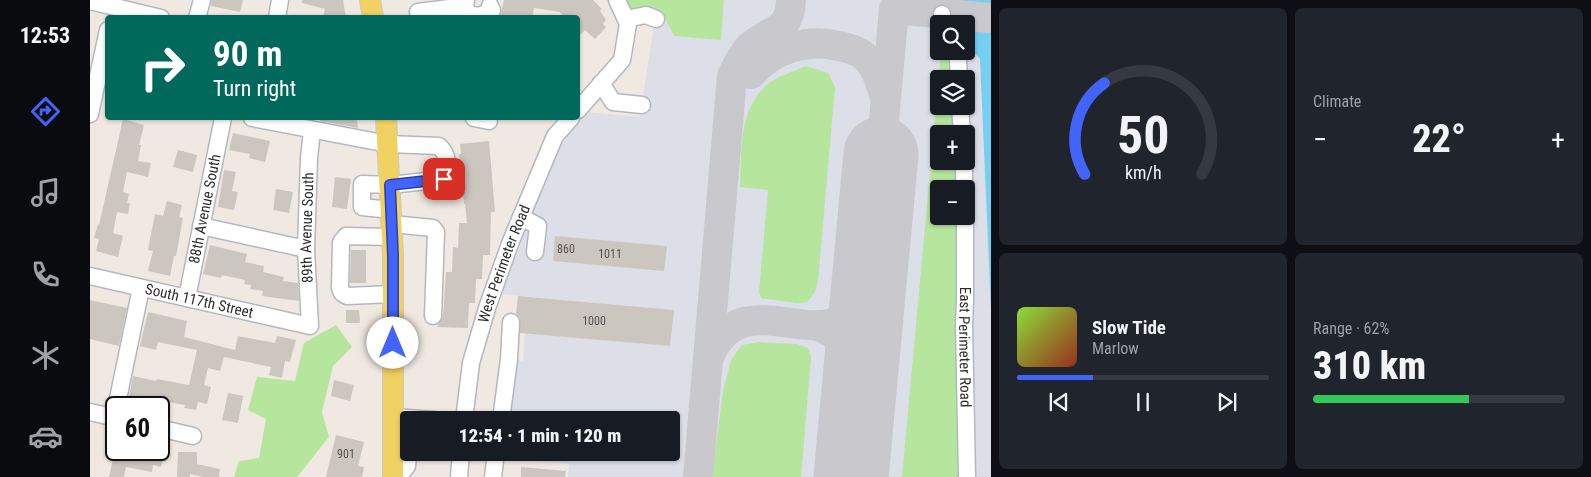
<!DOCTYPE html>
<html lang="en">
<head>
<meta charset="utf-8">
<style>
  :root { --surface:#171b24; --page:#20242c; --text:#f1f3f6; --muted:#9ea1a6; --line:#363941; --accent:#4264fb }
  body { margin:0; font-family:"Roboto Condensed",sans-serif; background:var(--page); color:var(--text); height:100vh; display:flex; flex-direction:column; font-size:19px; white-space:nowrap }
  * { box-sizing:border-box; margin:0 }
  p { font-size:16px; color:var(--muted) }
  .icon { flex:none; width:28px; height:28px; fill:none; stroke:currentColor; stroke-width:2; stroke-linecap:round; stroke-linejoin:round }
  .map { position:relative; flex:1; overflow:hidden }
  .drawer { display:flex; flex-direction:column; gap:8px; padding:8px; background:#0d0f14; width:600px }
  .drawer>* { flex:none }
  .guide { position:absolute; left:15px; top:15px; width:475px; height:105px; border-radius:5px; box-shadow:0 1px 4px #0004; background:#00695c; color:#fff; overflow:hidden }
  .controls { position:absolute; left:840px; top:15px; display:grid; gap:10px }
  .controls a { display:grid; place-items:center; width:45px; height:45px; border-radius:5px; background:var(--surface); box-shadow:0 1px 4px #0004; font-size:25px }
  .speed { position:absolute; left:15px; top:396px; display:flex; gap:10px; font-size:25px; font-weight:700; text-align:center }
  .speed>* { display:grid; place-content:center; width:65px; height:65px; border-radius:50%; background:var(--surface); box-shadow:0 1px 4px #0004; line-height:1 }
  .speed .limit { border:2px solid #111; border-radius:8px; background:#fff; color:#111 }
  .pin { position:absolute; display:grid; place-items:center; width:42px; height:42px; color:#fff; margin:-21px; border-radius:10px; box-shadow:0 2px 8px #0006 }
  .me { position:absolute; width:55px; margin:-28px; rotate:0deg; stroke-linejoin:round; filter:drop-shadow(0 0 4px #0008) }
  .turn { display:flex; align-items:center; gap:18px; height:105px; padding:0 25px; font-size:22px }
  .turn .icon { width:65px; height:65px; stroke-width:2.5 }
  .turn b { display:block; font-size:35px; line-height:42px }
  .big { font-size:38px; font-weight:800; line-height:1.1 }
  .drawer .widget { flex:1; display:flex; flex-direction:column; justify-content:center; gap:8px; min-width:0; padding:0 18px; border-radius:8px; background:var(--page) }
  .drawer .dial { align-items:center; gap:0 }
  .dial svg { height:130px; overflow:visible; fill:none; stroke:var(--line); stroke-width:7; stroke-linecap:round; text-anchor:middle }
  .dial text { fill:var(--text); stroke:none }
  .song { display:flex; align-items:center; gap:15px }
  .cover { width:60px; height:60px; border-radius:8px; background:linear-gradient(135deg,hsl(90 70% 55%),hsl(10 70% 35%)) }
  .played { height:5px; border-radius:2px; background:linear-gradient(90deg,var(--accent) 30%,var(--line) 30%) }
  .keys { display:flex; justify-content:space-around; direction:ltr }
  .heat { display:flex; justify-content:space-between; align-items:center; font-size:28px; direction:ltr }
  .charge { height:8px; border-radius:4px; background:linear-gradient(90deg,#34c759 62%,var(--line) 0) }
  .drawer .tiles { flex:1; display:grid; gap:8px; grid-template-columns:repeat(2,1fr) }
  .trip { position:absolute; left:310px; top:411px; width:280px; height:50px; border-radius:5px; background:var(--surface); box-shadow:0 1px 4px #0004; font-weight:800; line-height:50px; text-align:center }
  main { display:flex; flex:1; min-height:0 }
  .menu { display:flex; flex-direction:column; width:90px; justify-content:space-around; align-items:center; background:#090b0e; color:var(--muted) }
  .menu .icon { width:35px; height:35px }
  .menu .on { color:var(--accent) }
  .menu b { font-size:22px; color:var(--text) }
  .map>svg:first-child { display:block }
</style>
</head>
<body>
<main>
<nav class="menu">
<b>12:53</b>
<svg class="icon on" aria-label="directions" viewBox="0 0 24 24"><path d="M12 3l9 9-9 9-9-9zM9 14v-3h6M13 9l2 2-2 2"/></svg>
<svg class="icon" aria-label="music" viewBox="0 0 24 24"><path d="M9 18V5l10-2v13"/><circle cx="6" cy="18" r="3"/><circle cx="16" cy="16" r="3"/></svg>
<svg class="icon" aria-label="phone" viewBox="0 0 24 24"><path d="M5 4h4l2 5-3 2q2 4 5 5l2-3 5 2v4C11 20 4 13 5 4z"/></svg>
<svg class="icon" aria-label="climate" viewBox="0 0 24 24"><path d="M12 3v18M4 7l16 10M4 17L20 7"/></svg>
<svg class="icon" aria-label="car" viewBox="0 0 24 24"><path d="M5 17H2v-5l4-1 3-4h7l3 4 3 1v5h-3M9 17h6M6 11h13"/><circle cx="7" cy="17" r="2"/><circle cx="17" cy="17" r="2"/></svg>
</nav>
<div class="map">
<svg width="901" height="477" viewBox="0 0 901 477">
  <rect width="100%" height="100%" fill="#efe9e1"/>
  <path fill="#dcdee8" fill-rule="evenodd" d="M 634,0 L 857,0 L 874,2 L 872,24 L 849,24 L 849,51 L 876,51 L 876,41 L 879,47 L 890,59 L 901,311 L 901,477 L 478,477 L 479,464 L 411,458 L 412,452 L 581,452 L 581,420 L 417,420 L 426,360 L 433,361 L 435,333 L 580,346 L 583,310 L 411,294 L 465,156 L 484,126 L 496,112 L 550,117 L 564,24 L 568,14 L 631,40 ZM 849,79 L 876,79 L 876,106 L 849,106 ZM 849,134 L 876,134 L 876,161 L 849,161 ZM 849,189 L 876,189 L 876,216 L 849,216 Z"/>
  <path fill="#b6e59e" d="M 533,0 L 634,0 L 631,40 L 584,36 L 575,18 L 568,14 L 541,11 Z
    M 851,54 L 862,55 L 863,79 L 849,79 L 849,106 L 865,106 L 866,134 L 849,134 L 849,161 L 868,161 L 868,189 L 849,189 L 849,216 L 869,216 L 870,477 L 812,477 Z
    M 716,66 L 738,73 L 745,87 L 728,281 L 725,292 L 717,302 L 707,303 L 671,298 L 669,292 L 678,190 L 650,187 C 652,153 648,109 677,85 C 687,76 703,72 716,66 Z
    M 246,325 L 262,347 L 243,366 L 232,412 L 239,437 L 207,477 L 144,477 L 149,461 L 169,458 L 176,419 L 158,410 L 167,377 L 205,381 L 214,343 Z
    M 669,342 L 707,344 L 718,348 L 721,357 L 711,477 L 622,477 L 633,391 L 641,360 L 652,345 Z"/>
  <path fill="#75cff0" d="M 857,0 L 901,0 L 901,311 L 890,59 C 876,44 876,44 876,24 L 872,24 L 874,2 Z"/>
  <path fill="#efe9e1" d="M 871,4 L 901,7 L 901,33 L 876,30 L 876,24 L 870,24 Z"/>
  <g fill="none" stroke-linecap="round" stroke-linejoin="round">
    <path stroke="#c9c8cc" stroke-width="30" d="M 661,74 C 683,49 716,38 749,46 C 760,48 772,52 779,61 C 788,71 791,85 795,97
      M 791,154 L 804,9 L 901,18
      M 728,326 C 753,335 759,349 770,372
      M 618,359 C 654,272 734,370 779,294
      M 608,477 L 642,76 C 648,64 654,50 665,43 C 685,28 700,30 701,0"/>
    <path stroke="#c9c8cc" stroke-width="75" d="M 761,477 L 791,154"/>
  </g>
  <path fill="#cbc7bf" d="M 122,0 L 153,0 L 150,12 L 121,6 Z
    M 212,0 L 253,0 L 256,18 L 233,18 L 235,9 L 212,3 Z
    M 414,0 L 503,0 L 512,9 L 510,11 L 516,20 L 513,24 L 516,27 L 505,39 L 495,30 L 488,37 L 488,18 L 475,18 L 470,12 L 444,8 L 442,18 L 410,18 Z
    M 231,118 L 267,118 L 268,128 L 230,121 Z
    M 33,119 L 54,125 L 49,145 L 51,145 L 48,161 L 61,163 L 58,177 L 37,172 L 33,192 L 39,194 L 37,203 L 40,203 L 38,214 L 27,212 L 23,233 L 33,236 L 28,257 L 6,251 L 9,239 L 4,238 L 8,224 L 9,225 Z
    M 143,133 L 180,141 L 175,162 L 159,158 L 160,154 L 139,150 Z
    M 399,141 L 405,212 L 401,212 L 400,255 L 393,255 L 392,279 L 386,279 L 385,303 L 379,303 L 378,328 L 347,327 L 353,316 L 356,272 L 362,272 L 363,247 L 368,248 L 369,223 L 377,223 L 375,204 L 374,204 L 369,154 L 371,154 L 370,144 Z
    M 88,150 L 107,155 L 103,172 L 83,167 Z
    M 134,170 L 146,172 L 142,191 L 148,192 L 144,210 L 128,207 Z
    M 245,177 L 261,179 L 257,209 L 242,207 Z
    M 186,189 L 203,192 L 199,213 L 183,210 Z
    M 77,201 L 92,205 L 89,217 L 93,218 L 86,256 L 84,256 L 80,276 L 58,271 L 63,251 L 58,250 L 65,214 L 73,216 Z
    M 465,236 L 577,246 L 574,271 L 463,261 Z
    M 120,245 L 157,254 L 155,262 L 174,266 L 173,272 L 194,277 L 193,281 L 208,283 L 209,301 L 172,296 L 173,291 L 160,289 L 161,285 L 154,284 L 155,280 L 132,275 L 131,278 L 113,274 Z
    M 261,250 L 276,250 L 276,283 L 260,283 Z
    M 428,296 L 584,310 L 580,346 L 430,333 L 430,318 L 426,314 Z
    M 0,300 L 37,308 L 29,346 L 0,339 Z
    M 256,310 L 269,310 L 270,323 L 256,323 Z
    M 58,312 L 97,321 L 94,337 L 145,350 L 148,336 L 185,343 L 187,336 L 206,340 L 200,362 L 195,361 L 192,378 L 179,375 L 181,367 L 134,357 L 130,371 L 118,368 L 114,385 L 121,387 L 117,404 L 108,402 L 106,410 L 94,408 L 95,405 L 78,402 L 76,407 L 61,403 L 62,401 L 39,396 L 43,376 L 66,381 L 67,379 L 99,385 L 107,350 L 68,342 L 66,350 L 50,346 Z
    M 244,380 L 264,385 L 260,401 L 241,396 Z
    M 138,393 L 153,396 L 148,423 L 132,420 Z
    M 246,435 L 274,442 L 268,466 L 274,467 L 272,477 L 236,477 Z
    M 25,450 L 59,450 L 74,453 L 71,467 L 63,465 L 62,472 L 36,467 L 34,477 L 19,477 Z
    M 88,452 L 107,452 L 107,464 L 130,469 L 129,477 L 113,477 L 100,474 L 100,477 L 87,477 Z
    M 431,467 L 476,471 L 475,477 L 431,477 Z"/>
  <g fill="none" stroke-linecap="round" stroke-linejoin="round">
    <defs>
      <g id="minor">
        <path d="M 376,0 L 375,6 L 378,14 C 388,17 394,15 402,10 L 400,6"/>
        <path d="M 0,1 L 71,18"/>
        <path d="M 328,12 L 375,6"/>
        <path d="M 852,14 L 853,24"/>
        <path d="M 107,18 L 112,0"/>
        <path d="M 187,18 L 190,0"/>
        <path d="M 536,19 L 556,15 L 566,19"/>
        <path d="M 864,51 L 868,59 L 869,79"/>
        <path d="M 511,83 L 523,102 L 552,105"/>
        <path d="M 870,106 L 872,134"/>
        <path d="M 488,110 L 532,60 L 538,24 L 527,0"/>
        <path d="M 0,114 L 18,30"/>
        <path d="M 162,118 L 298,144 L 349,146 C 357,153 361,169 354,179 L 300,185 L 272,184 L 272,207 L 301,210"/>
        <path d="M 384,118 L 399,121"/>
        <path d="M 874,161 L 874,189"/>
        <path id="s1" d="M 875,216 L 875,298 L 874,325 L 877,477"/>
        <path d="M 431,217 L 448,226 L 445,252"/>
        <path d="M 302,224 L 343,228 L 346,232 L 343,316"/>
        <path d="M 111,226 L 216,249"/>
        <path d="M 302,237 L 256,236 L 251,242 L 250,288 L 252,293 L 257,296 L 303,294"/>
        <path id="s2" d="M 0,276 L 220,326 L 216,249 L 219,158 L 222,130"/>
        <path id="s3" d="M 97,298 L 133,118"/>
        <path d="M 0,412 L 26,418"/>
        <path d="M 303,417 L 345,420"/>
        <path d="M 24,418 L 51,288"/>
        <path id="s4" d="M 374,420 L 381,363 L 397,308 L 421,241 L 465,136 L 481,118"/>
        <path d="M 411,420 L 419,359 L 421,322"/>
        <path d="M 69,428 L 103,436"/>
        <path d="M 308,477 L 317,466 L 319,445"/>
        <path d="M 369,477 L 371,452"/>
        <path d="M 403,477 L 406,452"/>
      </g>
      <path id="major" d="M 280,0 L 283,18
        M 296,118 L 303,256 L 303,477"/>
    </defs>
    <use href="#minor" stroke="#b4b7c1" stroke-width="19"/>
    <use href="#major" stroke="#c9c9c9" stroke-width="22"/>
    <use href="#minor" stroke="#fff" stroke-width="16"/>
    <use href="#major" stroke="#f2d163" stroke-width="20"/>
  </g>
  <g fill="none" stroke-linecap="round" stroke-linejoin="round">
    <defs>
      <path id="route" d="M 303,343 L 303,256 L 300,185 L 354,179"/>
    </defs>
    <use href="#route" stroke="#2b41a3" stroke-width="12"/>
    <use href="#route" stroke="#4264fb" stroke-width="9"/>
  </g>
  <g text-anchor="middle" stroke-width="4.5" stroke-linejoin="round" paint-order="stroke">
    <g font-size="12" fill="#555452">
      <text x="476" y="253">860</text>
      <text x="520" y="258">1011</text>
      <text x="504" y="325">1000</text>
      <text x="256" y="458">901</text>
    </g>
    <g font-size="15" fill="#2e2e2e" stroke="#fff">
      <text dy="5" stroke="none"><textPath href="#s3" startOffset="91">88th Avenue South</textPath></text>
      <text dy="5" stroke="none"><textPath href="#s2" startOffset="324">89th Avenue South</textPath></text>
      <text dy="5" stroke="none"><textPath href="#s4" startOffset="162">West Perimeter Road</textPath></text>
      <text dy="5" stroke="none"><textPath href="#s2" startOffset="112">South 117th Street</textPath></text>
      <text dy="5" stroke="none"><textPath href="#s1" startOffset="131">East Perimeter Road</textPath></text>
    </g>
  </g>
</svg>
<div class="controls">
<a><svg class="icon" aria-label="search" viewBox="0 0 24 24"><circle cx="10" cy="10" r="6"/><path d="M15 15l6 6"/></svg></a>
<a><svg class="icon" aria-label="layers" viewBox="0 0 24 24"><path d="M12 4l9 5-9 5-9-5zM3 14l9 5 9-5"/></svg></a>
<a>+</a>
<a>−</a>
</div>
<div class="speed"><div class="limit">60</div></div>
<div class="pin" style="left:354px;top:179px;background:#d93025"><svg class="icon" aria-label="arrive" viewBox="0 0 24 24"><path d="M6 21V4h12l-3 4 3 4H6"/></svg></div>
<svg class="me" style="left:303px;top:343px" viewBox="-20 -20 40 40"><circle r="19" fill="#fff"/><path d="M0-13L10 11 0 6-10 11z" fill="#4264fb"/></svg>
<div class="trip">12:54 · 1 min · 120 m</div>
<div class="guide">
<div class="turn"><svg class="icon" aria-label="right" viewBox="0 0 24 24"><path d="M7 20v-9h11M14 6l5 5-5 5"/></svg><div><b>90 m</b>Turn right</div></div>
</div>
</div>
<section class="drawer">
<div class="tiles">
<div class="widget dial"><svg viewBox="0 0 100 80">
<path d="M14 69A42 42 0 1 1 86 69"/>
<path d="M14 69A42 42 0 0 1 26 13" stroke="#4264fb"/>
<text x="50" y="56" font-size="32" font-weight="700">50</text>
<text x="50" y="72" font-size="11">km/h</text>
</svg></div>
<div class="widget"><p>Climate</p>
<div class="heat"><a>−</a><b class="big">22°</b><a>+</a></div>
</div>
<div class="widget">
<div class="song"><i class="cover"></i><div><b>Slow Tide</b><p>Marlow</p></div></div>
<div class="played"></div>
<div class="keys"><svg class="icon" aria-label="previous" viewBox="0 0 24 24"><path d="M18 5L8 12l10 7zM5 5v14"/></svg><svg class="icon" aria-label="pause" viewBox="0 0 24 24"><path d="M8 5v14M16 5v14"/></svg><svg class="icon" aria-label="next" viewBox="0 0 24 24"><path d="M6 5l10 7-10 7zM19 5v14"/></svg></div>
</div>
<div class="widget"><p>Range · 62%</p><b class="big">310 km</b><div class="charge"></div></div>
</div>
</section>
</main>
</body>
</html>
